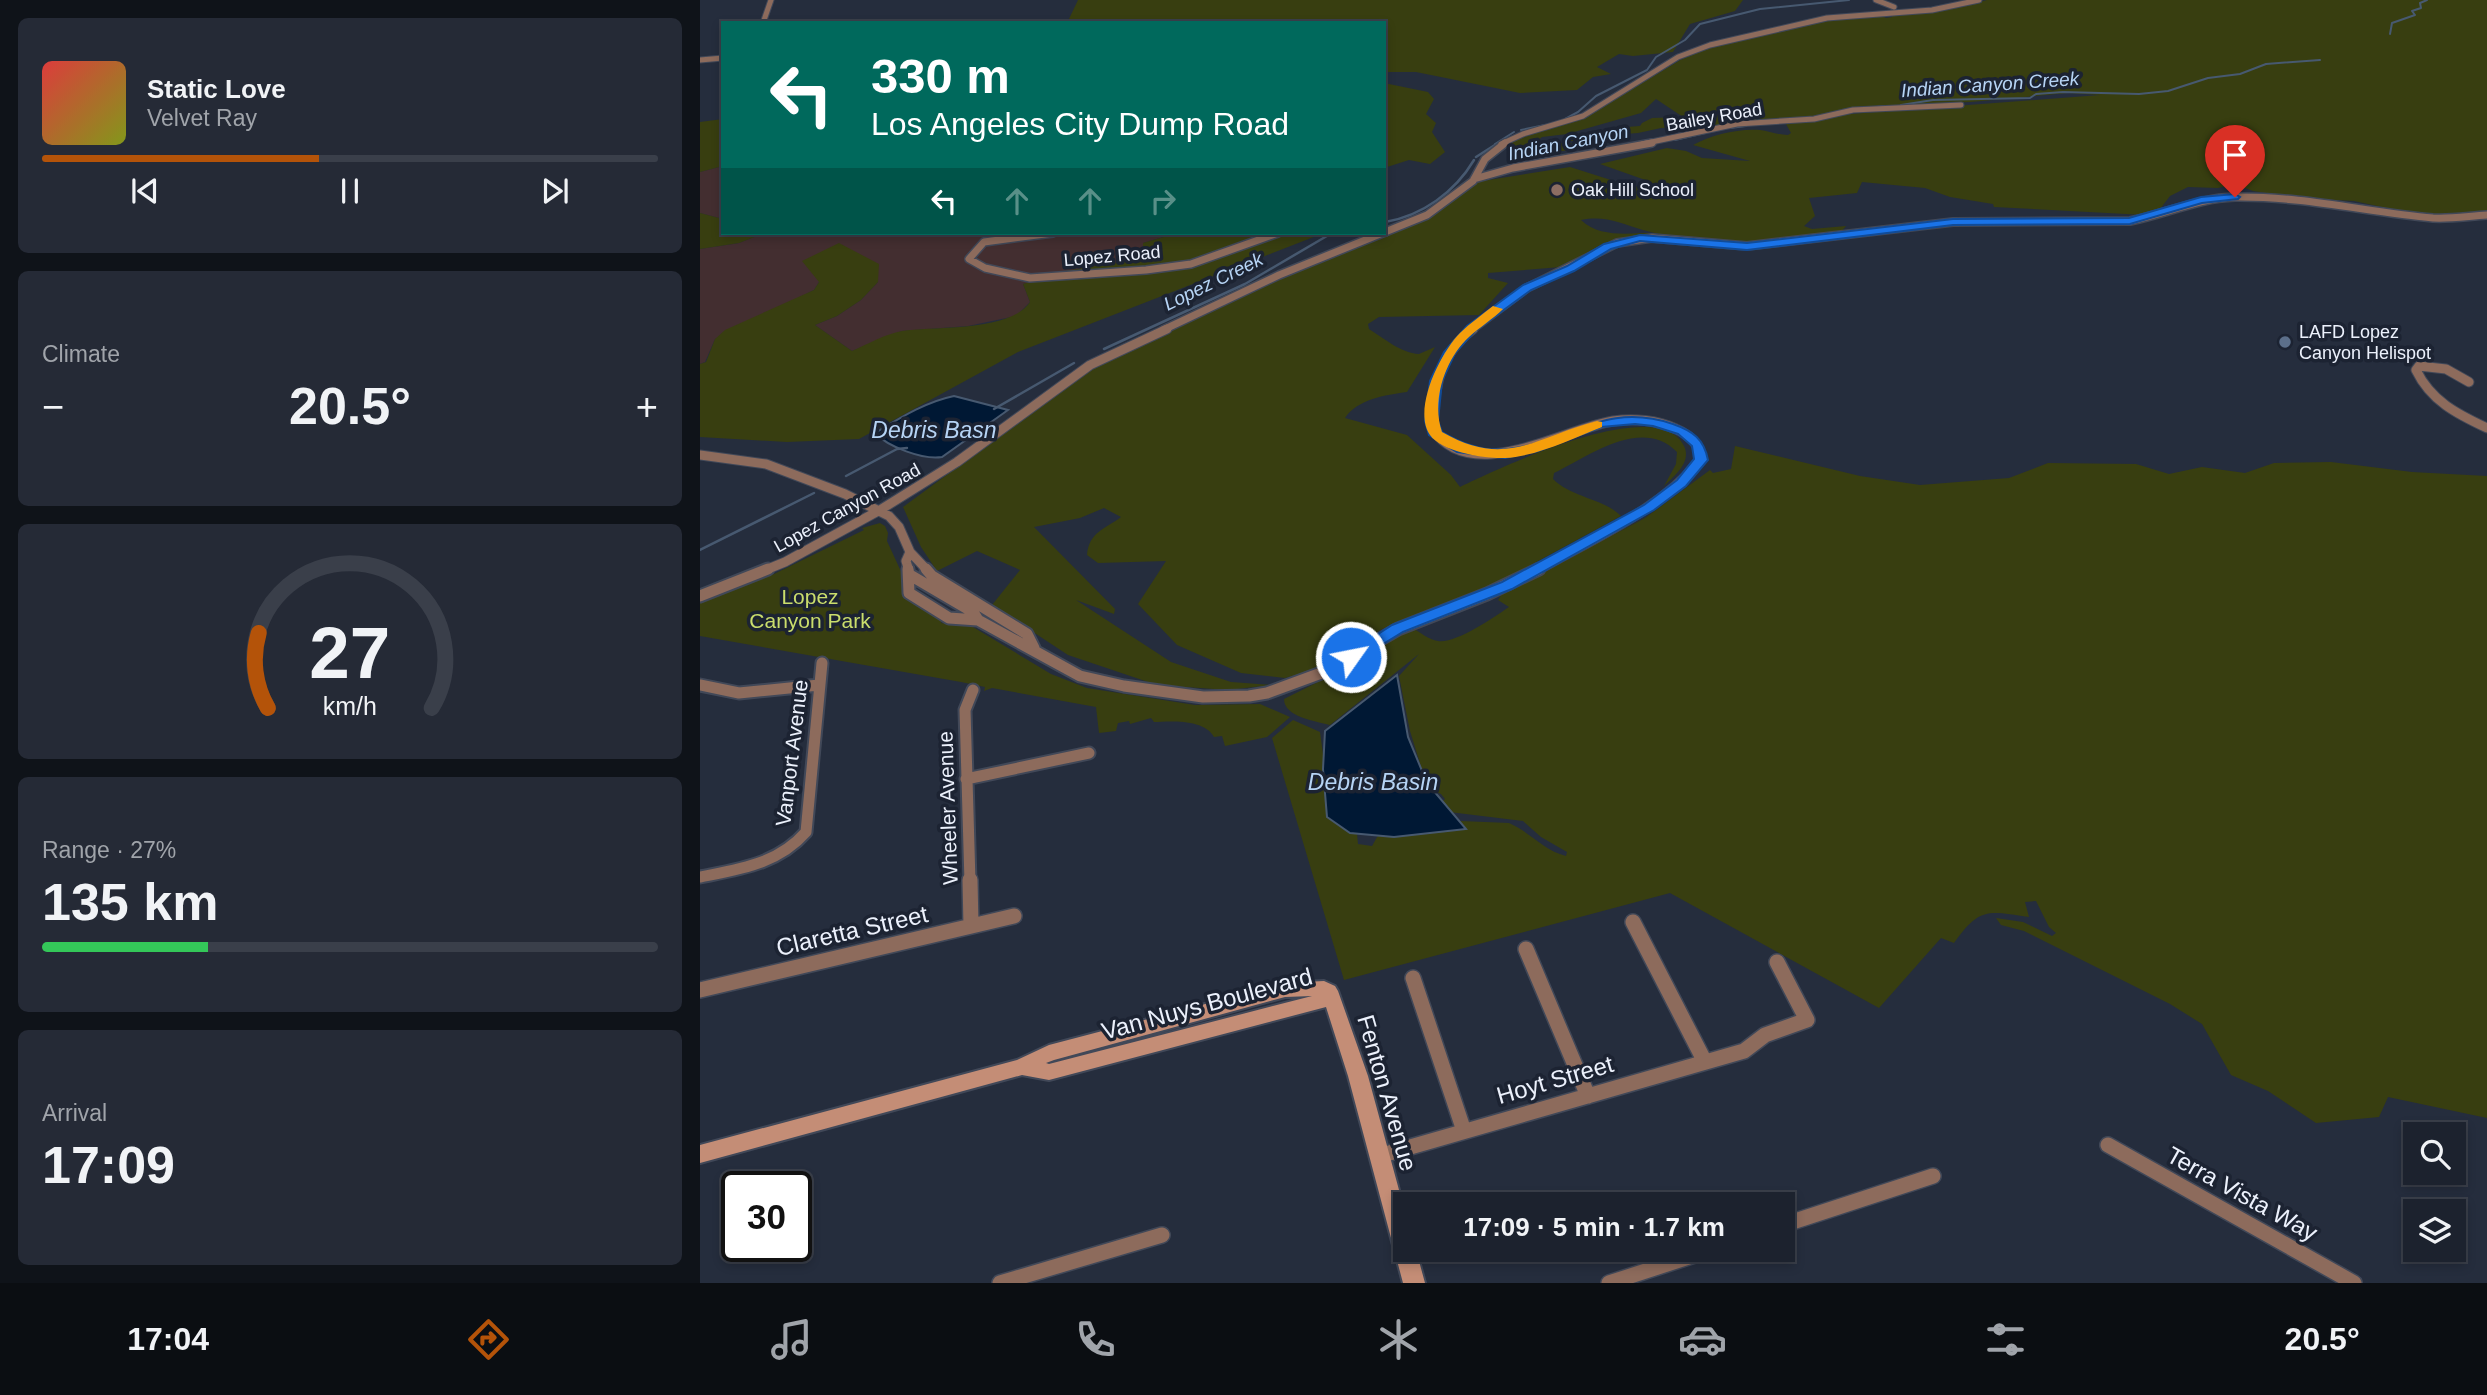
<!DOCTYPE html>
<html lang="en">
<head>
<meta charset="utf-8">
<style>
  :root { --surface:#1c222e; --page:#252a36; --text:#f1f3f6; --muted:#a0a4aa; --line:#3a3f4a; --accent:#b45309 }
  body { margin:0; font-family:Arial,sans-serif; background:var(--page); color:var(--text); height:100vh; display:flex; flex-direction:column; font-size:26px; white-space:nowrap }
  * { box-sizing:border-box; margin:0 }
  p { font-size:23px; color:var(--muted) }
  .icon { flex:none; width:38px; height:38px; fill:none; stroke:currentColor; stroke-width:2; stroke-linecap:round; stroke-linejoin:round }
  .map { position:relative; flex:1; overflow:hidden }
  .panel { display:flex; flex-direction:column; gap:18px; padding:18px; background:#0f1319; width:700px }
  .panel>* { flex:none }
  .guide { position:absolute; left:21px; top:21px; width:665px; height:214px; border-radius:0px; box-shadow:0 4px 10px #0003,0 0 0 2px var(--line); background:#00695c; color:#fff; overflow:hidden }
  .fabs { position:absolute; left:1703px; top:1122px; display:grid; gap:14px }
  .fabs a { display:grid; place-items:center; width:63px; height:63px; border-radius:0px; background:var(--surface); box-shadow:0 4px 10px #0003,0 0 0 2px var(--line); font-size:35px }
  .speed { position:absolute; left:21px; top:1171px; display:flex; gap:14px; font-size:35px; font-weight:700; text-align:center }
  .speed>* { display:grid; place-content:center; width:91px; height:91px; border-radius:50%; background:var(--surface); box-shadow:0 4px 10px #0003,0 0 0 2px var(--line); line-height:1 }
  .speed .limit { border:4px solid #111; border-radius:10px; background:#fff; color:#111 }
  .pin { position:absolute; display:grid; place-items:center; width:60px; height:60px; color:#fff; margin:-72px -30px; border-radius:50% 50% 50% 0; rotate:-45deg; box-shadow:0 0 7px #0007 }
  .pin .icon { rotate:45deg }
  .me { position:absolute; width:77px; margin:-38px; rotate:57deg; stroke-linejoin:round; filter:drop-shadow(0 0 5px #0008) }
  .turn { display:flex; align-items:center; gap:24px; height:147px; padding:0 35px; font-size:32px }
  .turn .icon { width:91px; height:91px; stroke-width:2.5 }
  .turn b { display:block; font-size:49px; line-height:60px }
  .lanes { display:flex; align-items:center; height:66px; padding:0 35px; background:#0003; justify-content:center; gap:35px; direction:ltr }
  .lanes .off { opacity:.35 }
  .big { font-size:52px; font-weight:800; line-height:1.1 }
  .panel .widget { flex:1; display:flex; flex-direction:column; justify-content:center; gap:10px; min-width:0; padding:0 24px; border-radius:10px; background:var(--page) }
  .panel .dial { align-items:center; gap:0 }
  .dial svg { height:182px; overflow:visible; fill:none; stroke:var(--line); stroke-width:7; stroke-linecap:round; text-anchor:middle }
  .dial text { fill:var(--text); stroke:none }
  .song { display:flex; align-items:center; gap:21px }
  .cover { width:84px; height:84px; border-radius:10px; background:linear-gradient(135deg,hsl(0 70% 55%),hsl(70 70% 35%)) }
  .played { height:7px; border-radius:4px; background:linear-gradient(90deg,var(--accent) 45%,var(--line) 45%) }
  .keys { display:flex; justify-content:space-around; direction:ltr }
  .heat { display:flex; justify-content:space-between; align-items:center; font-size:38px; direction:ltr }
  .charge { height:10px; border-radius:5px; background:linear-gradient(90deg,#34c759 27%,var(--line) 0) }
  .trip { position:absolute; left:693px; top:1192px; width:402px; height:70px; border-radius:0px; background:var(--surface); box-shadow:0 4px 10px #0003,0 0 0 2px var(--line); font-weight:800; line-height:70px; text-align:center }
  .menu { display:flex; height:112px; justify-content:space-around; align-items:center; background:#0b0e12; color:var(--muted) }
  .menu .icon { width:49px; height:49px }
  .menu .on { color:var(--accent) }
  .menu b { font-size:32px; color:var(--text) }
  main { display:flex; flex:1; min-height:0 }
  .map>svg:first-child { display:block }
</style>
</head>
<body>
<main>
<section class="panel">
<div class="widget">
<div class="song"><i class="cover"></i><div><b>Static Love</b><p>Velvet Ray</p></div></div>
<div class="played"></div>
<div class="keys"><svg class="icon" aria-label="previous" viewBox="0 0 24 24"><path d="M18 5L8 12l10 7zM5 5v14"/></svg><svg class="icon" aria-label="pause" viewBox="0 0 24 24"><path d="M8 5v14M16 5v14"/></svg><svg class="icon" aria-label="next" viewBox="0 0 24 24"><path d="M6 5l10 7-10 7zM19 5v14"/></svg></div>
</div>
<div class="widget"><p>Climate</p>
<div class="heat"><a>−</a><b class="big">20.5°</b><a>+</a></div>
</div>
<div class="widget dial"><svg viewBox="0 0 100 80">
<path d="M14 69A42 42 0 1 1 86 69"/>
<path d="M14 69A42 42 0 0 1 10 36" stroke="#b45309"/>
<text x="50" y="56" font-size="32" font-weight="700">27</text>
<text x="50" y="72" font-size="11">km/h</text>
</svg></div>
<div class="widget"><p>Range · 27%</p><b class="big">135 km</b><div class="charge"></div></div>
<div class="widget"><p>Arrival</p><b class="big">17:09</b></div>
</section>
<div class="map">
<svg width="1787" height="1283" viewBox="0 0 1787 1283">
  <rect width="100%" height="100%" fill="#252d3d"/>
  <path fill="#432e30" d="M 23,166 L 23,219 L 0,213 L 0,172 Z
    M 42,233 L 477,233 L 443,243 L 443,258 L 323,284 L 330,302 L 316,316 L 268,326 L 202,331 L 152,351 L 115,325 L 137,316 L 161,300 L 178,282 L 119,282 L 114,290 L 15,339 L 5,362 L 0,364 L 0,249 L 39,243 L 56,236 Z"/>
  <path fill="#383e10" d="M 378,0 L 1043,0 L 1035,11 L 990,24 L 973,52 L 933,56 L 919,54 L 897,67 L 911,74 L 893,77 L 877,90 L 820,93 L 716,72 L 684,72 L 684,23 L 367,23 Z
    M 1287,0 L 1787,0 L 1787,211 L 1759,216 L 1724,216 L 1654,201 L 1600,198 L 1553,191 L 1534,184 L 1518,188 L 1488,187 L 1470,196 L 1460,209 L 1445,215 L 1294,207 L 1293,204 L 1250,197 L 1225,188 L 1162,182 L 1157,193 L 1109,198 L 1115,216 L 1104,226 L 1112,229 L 1146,226 L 1140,233 C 1105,237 1068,244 1033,243 C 1004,241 971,238 943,230 C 920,223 905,215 881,220 C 900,238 927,233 952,233 L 905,243 L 861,267 L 788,273 L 788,278 L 808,283 L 779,315 L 679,317 L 668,324 L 669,329 C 685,339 701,353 719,354 L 735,347 L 707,392 C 685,395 658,399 645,418 L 707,435 L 751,475 L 760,487 C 797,469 958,392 984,446 C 992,462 974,476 964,486 L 976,464 L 977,452 C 942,416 889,456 854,473 L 853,479 C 872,498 903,498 921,516 L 807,578 L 682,629 L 619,668 L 585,678 L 541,673 L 477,645 L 438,604 L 466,561 L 398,563 L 387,555 C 389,532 405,529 421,517 L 404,508 L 380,518 L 334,527 L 415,609 L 414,614 L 376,600 L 471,662 L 531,682 L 572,685 L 528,690 L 457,685 L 368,655 L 292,605 L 320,570 L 277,551 L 237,571 L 221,547 L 203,507 L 392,368 L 592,272 L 719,222 L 776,182 L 870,167 L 933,187 L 948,185 L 951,182 L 900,164 L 967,148 L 986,151 L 1002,158 L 1050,161 L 993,145 C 1010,135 1040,128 1060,130 C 1069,131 1078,135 1088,135 L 1091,133 L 1086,124 L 1150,114 L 1400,95 L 1368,93 L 1271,102 L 1171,106 L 1107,118 L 1047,120 L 994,131 L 984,127 L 961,128 L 938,133 L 910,135 L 883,142 L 861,140 C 888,137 914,127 940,126 L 942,123 L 952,118 L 983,117 L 956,99 L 941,113 L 867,134 L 842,137 L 836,142 L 886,144 L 917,139 C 892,149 838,156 810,152 L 807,149 L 812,141 L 885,117 L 982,59 L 1007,48 L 1120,20 L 1180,15 L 1186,18 L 1192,17 L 1192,14 L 1252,9 Z
    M 684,83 L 728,92 L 734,99 L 726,114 L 736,123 L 732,132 L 745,152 L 730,164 L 709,160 L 684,168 Z
    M 23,119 L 23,166 L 0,172 L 0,122 Z
    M 0,213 L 23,219 L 23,233 L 57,236 L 39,243 L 0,249 Z
    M 477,233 L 624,233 L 318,352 L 159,439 L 87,442 L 0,437 L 0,364 L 6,362 L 15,339 L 25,330 L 114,290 L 119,282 L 102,261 L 139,243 L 179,264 L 178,282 L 161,300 L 137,316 L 115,325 L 152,351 C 168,344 185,334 202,331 C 235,326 310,332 330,302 L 323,284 L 365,271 L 443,258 L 443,243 Z
    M 1035,446 L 1160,476 L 1220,485 L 1309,478 L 1348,463 L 1436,464 L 1469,474 L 1502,467 L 1545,473 L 1574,463 L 1631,462 L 1712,472 L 1787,476 L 1787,1118 L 1688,1097 L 1679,1117 L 1616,1123 L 1568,1091 L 1531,1075 L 1502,1024 L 1470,1004 L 1324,931 L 1301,925 L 1296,918 L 1323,922 L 1352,936 L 1356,933 L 1349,927 L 1336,901 L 1325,902 L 1329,917 C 1287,911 1280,907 1254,943 L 1241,938 L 1179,1008 L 970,893 L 644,980 L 572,738 L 593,720 L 620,732 L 630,807 L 656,824 L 658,844 L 672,846 L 688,818 L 809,823 C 830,832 843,850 866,856 L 867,852 L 841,837 L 823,821 L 733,810 L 745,799 L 741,794 L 728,789 L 710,731 L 699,676 L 719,654 L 630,725 C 615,721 584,717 584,699 L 636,673 L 712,628 C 720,632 729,640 738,641 C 755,644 793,618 809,607 L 798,600 L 802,594 L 945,518 L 1010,470 L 1013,473 L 1031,469 Z
    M 180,523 L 185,526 L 188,533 L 187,541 L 204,578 L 202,591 L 217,606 L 242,621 L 241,623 L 273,627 L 351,674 L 387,688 L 495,705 L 560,704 L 590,717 L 567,737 L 525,746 L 522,736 L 514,737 C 505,719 471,721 454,722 L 451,718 L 430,724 L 429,721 L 418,723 L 416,731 L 399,733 L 396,707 L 292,688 L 284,691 L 285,687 L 261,682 L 0,636 L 0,603 L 74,574 L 164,530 L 162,528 Z"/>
  <path fill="#001834" stroke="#475970" stroke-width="2" d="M 254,396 L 308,410 L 242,457 C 223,460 188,447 175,433 C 200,418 225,402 254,396 Z
    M 697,675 L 708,737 L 727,783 L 766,829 L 694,837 L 650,833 L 627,817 L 623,769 L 625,731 Z"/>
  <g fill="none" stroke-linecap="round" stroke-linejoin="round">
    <path stroke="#475970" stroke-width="2" d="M 1690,34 L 1692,23 L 1715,15 L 1712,11 L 1721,8 L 1720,3 L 1727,0
      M 1201,105 L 1233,100 L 1330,98 L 1336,94 L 1363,92 L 1439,94 L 1468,91 L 1508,78 L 1540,74 L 1566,64 L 1620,60
      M 1143,110 L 1187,106
      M 865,119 L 878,112 L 896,96 L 947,70 L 956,57 L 985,40 L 1000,24 L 1060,9 L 1149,0
      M 1030,128 L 1046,126
      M 821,130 L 845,125
      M 975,140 L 1005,133
      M 795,144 L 814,132"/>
    <path stroke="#475970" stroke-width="2.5" d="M 776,157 L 798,143
      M 685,222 C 722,216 755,192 774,160
      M 404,349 L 545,284 L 632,233
      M 294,409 L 374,363
      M 146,476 L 197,449 L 207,448
      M 0,550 L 114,493"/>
    <defs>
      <path id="street-far4" d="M 1176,0 L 1194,7
        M 63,23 L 71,0
        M 0,60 L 23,58
        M 801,144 L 823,134 L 883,116 L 978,57 L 1010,45 L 1127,18 L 1232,10 L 1279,0
        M 942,144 L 1037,124 L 1114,119 L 1153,110 L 1261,105"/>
      <path id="street-far3" d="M 774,179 L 813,168 L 952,143
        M 353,233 L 284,242 L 269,259 L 285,268 L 330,278 L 446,270 L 491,264 L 578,233
        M 463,330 L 579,275 L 727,215 L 773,181 L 785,159 L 805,143
        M 771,330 L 827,288 L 917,243 L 952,238 L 1047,246 L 1253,222 L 1430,221 C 1466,214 1498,198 1535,197 C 1602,196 1667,212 1733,218 C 1751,219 1769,216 1787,215"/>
      <path id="street-far2" d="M 773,329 C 738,355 735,387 732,428 C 770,487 863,429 913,421 C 933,418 957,420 976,429 C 990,435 1000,444 1001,460 C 959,511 893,538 836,571
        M 1769,382 L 1746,369 L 1719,366 L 1716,370 C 1731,401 1757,414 1787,428
        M 0,455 L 66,464 L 145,494 L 189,516 L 199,527 L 210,552
        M 210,552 L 228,571
        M 63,571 L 85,562 L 180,510 L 257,462 L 390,365 L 467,329
        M 209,571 L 206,561 L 210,552"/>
      <path id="street-far1" d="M 208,569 L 209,593 L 249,618 L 278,620 L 380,676 L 424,686 L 503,697 L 549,696 L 567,693 L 624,672 L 698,629 L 787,594 L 839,569
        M 226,569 L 232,576 L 327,634 L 334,648
        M 210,575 L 273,612 L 278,620
        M 0,596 L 68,569
        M 0,685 L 39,693 L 119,685
        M 266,779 L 389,753
        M 0,877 C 40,869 78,864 106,832 L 122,663
        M 270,882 L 265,710 L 273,690"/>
      <path id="street" d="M 270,880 L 271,926
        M 933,922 L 1005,1062
        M 826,949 L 888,1096
        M 713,978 L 764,1131
        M 0,990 L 314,916
        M 1408,1145 L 1654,1283
        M 679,1156 L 1044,1051 L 1065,1035 L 1107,1020 L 1077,962
        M 1083,1225 L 1233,1176
        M 300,1283 L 462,1235
        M 909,1283 L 1010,1250"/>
      <path id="secondary" d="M 624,981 L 635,986 L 638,991 L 668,1076 L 705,1212 L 705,1250 L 716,1250 L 725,1283 L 703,1283 L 648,1076 L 626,1007 L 349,1080 L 322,1075 L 0,1163 L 0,1145 L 317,1060 L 349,1045 L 585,983 ZM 612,996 L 349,1064 L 346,1063 L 354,1060 L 585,997 Z"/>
    </defs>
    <use href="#street-far4" stroke="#414858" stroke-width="7"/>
    <use href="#street-far3" stroke="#414858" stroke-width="10"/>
    <use href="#street-far2" stroke="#414858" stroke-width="11"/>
    <use href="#street-far1" stroke="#414858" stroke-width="15"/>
    <use href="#street" stroke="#414858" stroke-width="18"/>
    <use href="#secondary" stroke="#414858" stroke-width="4"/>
    <use href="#street-far4" stroke="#8d6b5c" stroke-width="5"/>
    <use href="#street-far3" stroke="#8d6b5c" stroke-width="7"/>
    <use href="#street-far2" stroke="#8d6b5c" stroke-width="9"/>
    <use href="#street-far1" stroke="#8d6b5c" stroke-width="11"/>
    <use href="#street" stroke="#8d6b5c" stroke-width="15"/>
    <use href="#secondary" fill="#c48d76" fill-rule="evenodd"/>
  </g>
  <path fill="#1a73e8" stroke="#114b97" stroke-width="2" d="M 1535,194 L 1540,197 L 1538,199 L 1502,203 L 1430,224 L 1253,225 L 1047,250 L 940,241 L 911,249 L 874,271 L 831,290 L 775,331 L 755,353 L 742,381 L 738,421 L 742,432 C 762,444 784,452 808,449 C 870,442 904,401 973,424 C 993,431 1004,439 1008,460 L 986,486 L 954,510 L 812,589 L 703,632 L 657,660 L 646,660 L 643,657 L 692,625 L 802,582 L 944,505 L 977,480 L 994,459 L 992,446 L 978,434 L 953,426 L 935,424 L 901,427 L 838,451 L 805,458 L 757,452 L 729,435 L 725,421 L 730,381 L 744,352 L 767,326 L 823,285 L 867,266 L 904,244 L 940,235 L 1047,243 L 1253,219 L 1429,218 L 1501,197 Z"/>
  <path fill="#f59e0b" d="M 793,306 L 803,309 C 793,319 780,327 769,337 C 745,359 731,401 742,432 C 806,469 836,437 897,421 L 902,422 L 902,427 C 871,439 838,456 805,458 C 785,459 742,452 730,435 C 712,409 741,352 760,333 C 770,323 782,315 793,306 Z"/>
  <circle fill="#8d6e63" stroke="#1c2332" stroke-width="2.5" cx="857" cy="190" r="7"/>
  <circle fill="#5c6f8a" stroke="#1c2332" stroke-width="2.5" cx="1585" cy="342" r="7"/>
  <g text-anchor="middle" stroke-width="7" stroke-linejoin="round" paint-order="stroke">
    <g font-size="18" fill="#ecf1fc" stroke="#1c2332">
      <text transform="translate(1014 117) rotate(-10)" y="6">Bailey Road</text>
      <text transform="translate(412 256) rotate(-5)" y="6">Lopez Road</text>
      <text transform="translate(147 508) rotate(-29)" y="6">Lopez Canyon Road</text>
    </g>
    <g font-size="18" fill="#ecf1fc" stroke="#1c2332" text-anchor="start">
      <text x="871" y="196">Oak Hill School</text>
      <text x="1599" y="338">LAFD Lopez<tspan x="1599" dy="21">Canyon Helispot</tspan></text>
    </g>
    <g font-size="19" font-style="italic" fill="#b6d4f5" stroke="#1c2332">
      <text transform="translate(1290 84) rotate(-4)" y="7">Indian Canyon Creek</text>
      <text transform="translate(868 142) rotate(-11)" y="7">Indian Canyon</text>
      <text transform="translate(513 281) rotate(-26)" y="7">Lopez Creek</text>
    </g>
    <g font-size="21" fill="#cadd6c" stroke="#1c2332">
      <text x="110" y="604">Lopez<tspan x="110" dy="24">Canyon Park</tspan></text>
    </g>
    <g font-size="21" fill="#ecf1fc" stroke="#1c2332">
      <text transform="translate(92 753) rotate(-83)" y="7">Vanport Avenue</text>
      <text transform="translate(248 808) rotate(-92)" y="7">Wheeler Avenue</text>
    </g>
    <g font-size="23" font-style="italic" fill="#b6d4f5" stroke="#1c2332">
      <text x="234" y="438">Debris Basn</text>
      <text x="673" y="790">Debris Basin</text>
    </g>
    <g font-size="24" fill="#ecf1fc" stroke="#1c2332">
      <text transform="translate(152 931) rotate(-13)" y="8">Claretta Street</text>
      <text transform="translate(507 1004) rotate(-15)" y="8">Van Nuys Boulevard</text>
      <text transform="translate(855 1080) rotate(-16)" y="8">Hoyt Street</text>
      <text transform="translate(687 1093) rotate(74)" y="8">Fenton Avenue</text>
      <text transform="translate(1542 1194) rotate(29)" y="8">Terra Vista Way</text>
    </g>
  </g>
</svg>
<div class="fabs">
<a><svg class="icon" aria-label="search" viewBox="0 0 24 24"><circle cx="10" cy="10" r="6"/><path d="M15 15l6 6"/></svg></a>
<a><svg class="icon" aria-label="layers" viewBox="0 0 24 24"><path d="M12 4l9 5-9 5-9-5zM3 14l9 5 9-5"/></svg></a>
</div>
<div class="speed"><div class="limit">30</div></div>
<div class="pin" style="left:1535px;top:197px;background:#d93025"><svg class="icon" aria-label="arrive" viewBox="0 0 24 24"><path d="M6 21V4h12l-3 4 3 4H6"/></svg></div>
<svg class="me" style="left:651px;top:657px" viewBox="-20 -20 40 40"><circle r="17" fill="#1a73e8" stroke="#fff" stroke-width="3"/><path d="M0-11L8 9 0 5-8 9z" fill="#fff"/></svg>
<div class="trip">17:09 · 5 min · 1.7 km</div>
<div class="guide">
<div class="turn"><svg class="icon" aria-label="left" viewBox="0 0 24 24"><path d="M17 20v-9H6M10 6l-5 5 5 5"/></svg><div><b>330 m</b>Los Angeles City Dump Road</div></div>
<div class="lanes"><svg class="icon" aria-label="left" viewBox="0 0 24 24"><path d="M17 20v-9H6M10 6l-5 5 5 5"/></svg><svg class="icon off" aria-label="ahead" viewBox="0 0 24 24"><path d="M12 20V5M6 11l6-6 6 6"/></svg><svg class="icon off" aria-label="ahead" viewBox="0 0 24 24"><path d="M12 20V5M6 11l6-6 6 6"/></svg><svg class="icon off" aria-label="right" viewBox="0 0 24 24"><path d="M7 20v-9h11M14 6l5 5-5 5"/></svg></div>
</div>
</div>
</main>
<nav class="menu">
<b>17:04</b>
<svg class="icon on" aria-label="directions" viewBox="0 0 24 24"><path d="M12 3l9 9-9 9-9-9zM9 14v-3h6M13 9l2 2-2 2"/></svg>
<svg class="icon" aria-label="music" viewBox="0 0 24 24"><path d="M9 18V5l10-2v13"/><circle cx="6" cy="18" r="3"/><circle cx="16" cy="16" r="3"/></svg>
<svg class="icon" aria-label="phone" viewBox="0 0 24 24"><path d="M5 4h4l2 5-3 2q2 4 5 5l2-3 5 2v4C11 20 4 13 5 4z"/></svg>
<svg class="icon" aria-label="climate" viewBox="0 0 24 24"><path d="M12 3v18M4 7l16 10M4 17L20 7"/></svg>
<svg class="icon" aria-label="car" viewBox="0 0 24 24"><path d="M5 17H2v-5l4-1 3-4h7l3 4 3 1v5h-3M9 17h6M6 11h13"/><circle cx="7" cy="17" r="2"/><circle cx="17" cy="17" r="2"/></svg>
<svg class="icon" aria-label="filters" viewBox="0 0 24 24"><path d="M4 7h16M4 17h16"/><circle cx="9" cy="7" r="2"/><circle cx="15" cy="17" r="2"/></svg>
<b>20.5°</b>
</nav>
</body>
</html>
